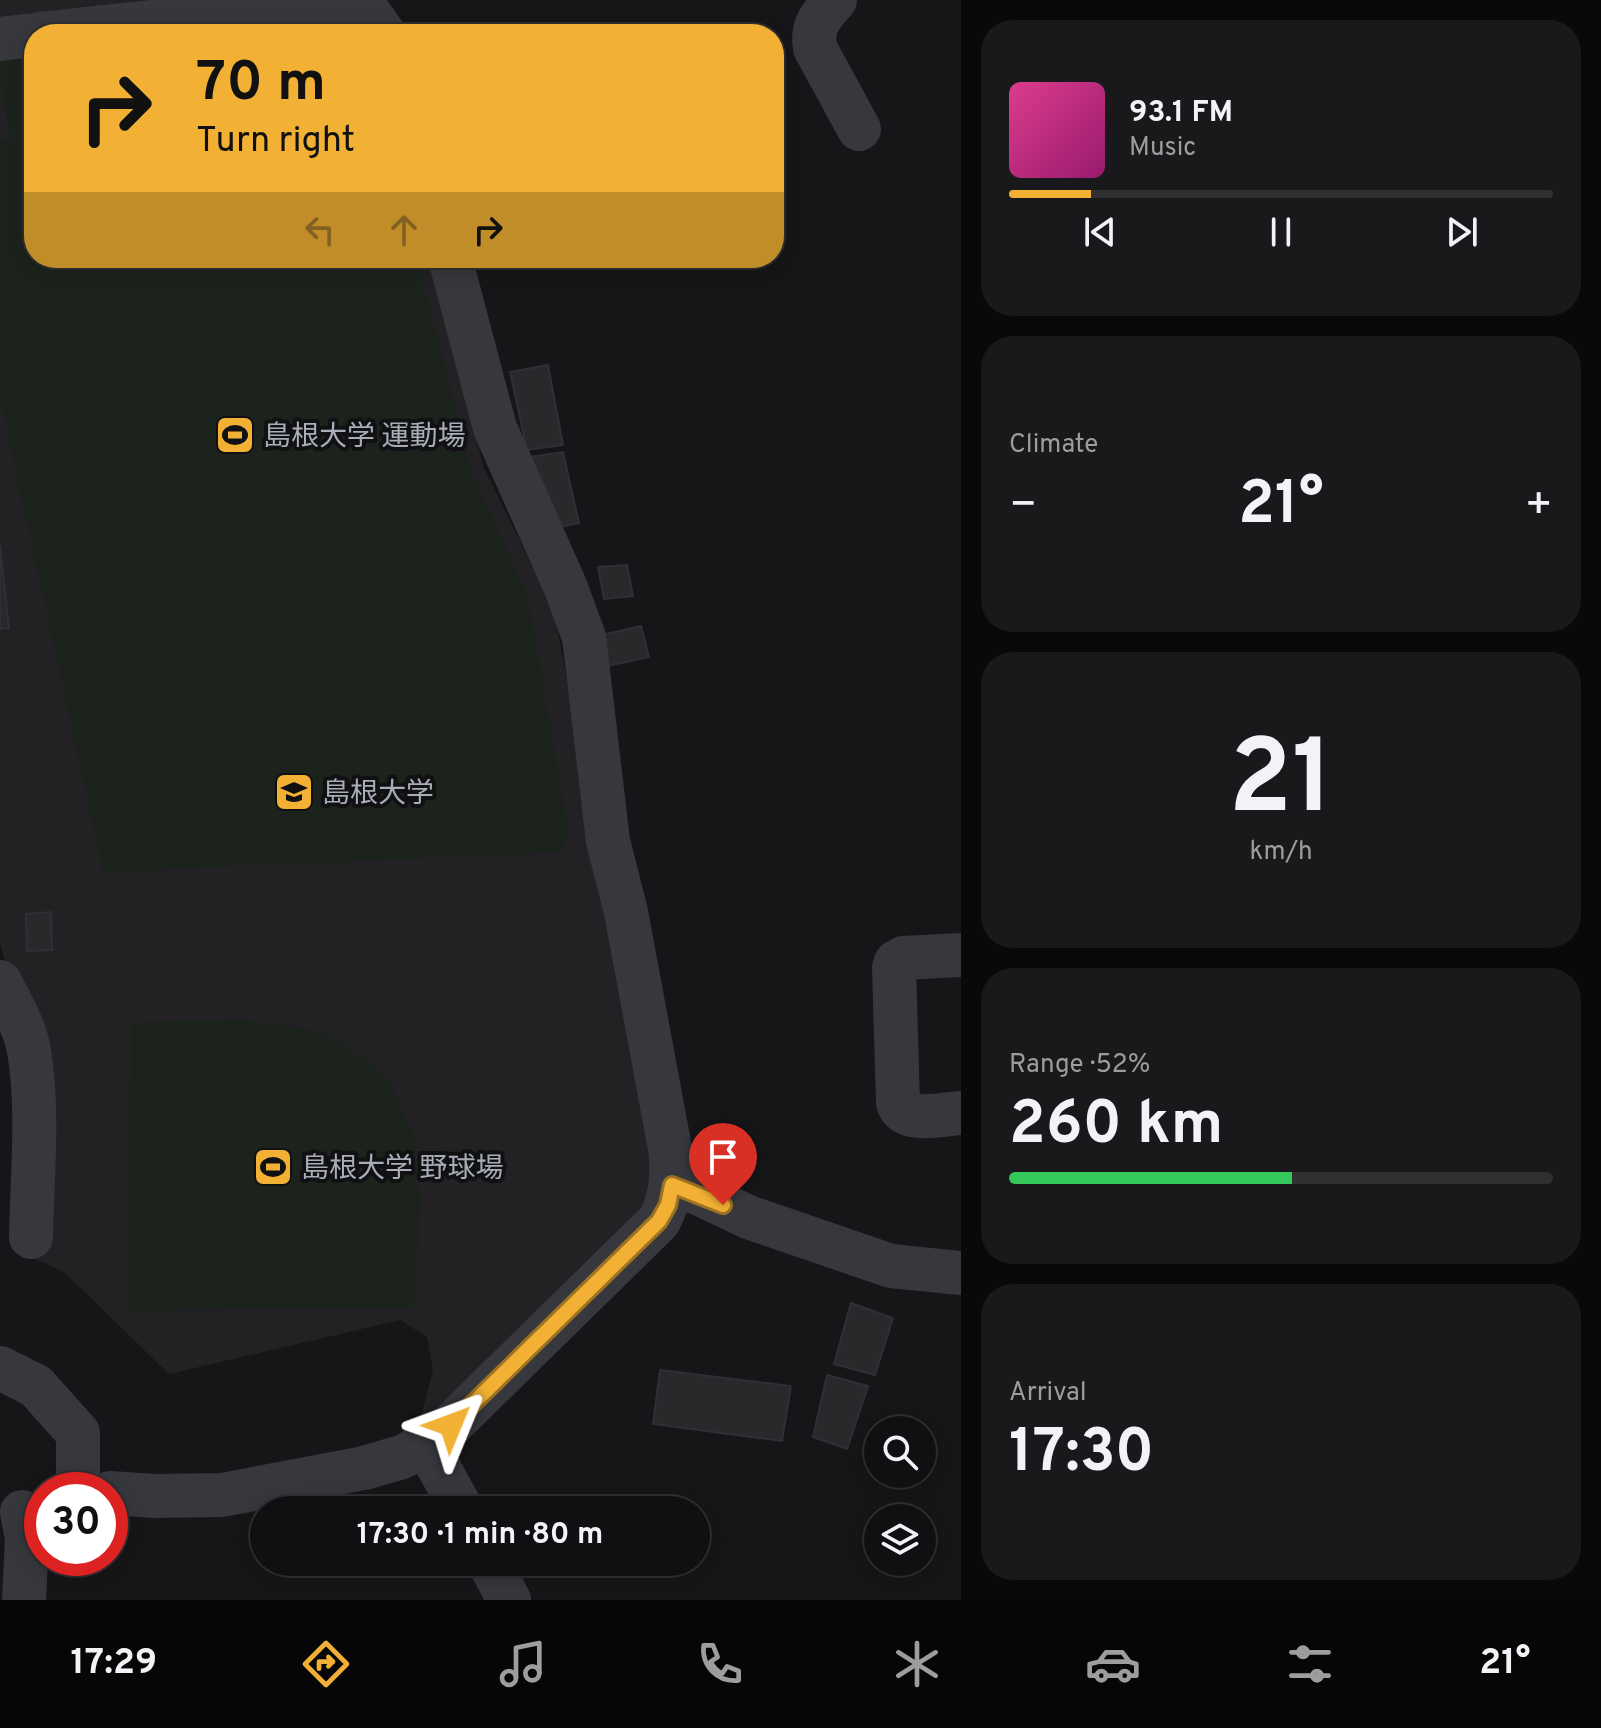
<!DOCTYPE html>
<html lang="en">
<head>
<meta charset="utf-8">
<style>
  :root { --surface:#101012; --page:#19191b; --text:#f1f3f6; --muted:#9c9d9f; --line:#303032; --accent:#f2b134 }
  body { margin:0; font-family:Overpass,"Noto Sans JP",sans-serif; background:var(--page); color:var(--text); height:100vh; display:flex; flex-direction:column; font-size:30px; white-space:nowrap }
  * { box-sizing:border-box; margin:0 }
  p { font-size:26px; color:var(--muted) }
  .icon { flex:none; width:44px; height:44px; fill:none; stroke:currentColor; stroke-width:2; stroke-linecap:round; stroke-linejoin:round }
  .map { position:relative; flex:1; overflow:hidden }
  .sheet { display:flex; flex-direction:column; gap:20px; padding:20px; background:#09090a; width:640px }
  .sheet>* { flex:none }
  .guide { position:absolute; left:24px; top:24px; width:760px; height:244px; border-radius:32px; box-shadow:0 4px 20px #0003,0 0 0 2px var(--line); background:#f2b134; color:#111; overflow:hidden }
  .buttons { position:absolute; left:864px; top:1416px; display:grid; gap:16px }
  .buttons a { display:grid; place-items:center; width:72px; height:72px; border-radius:50%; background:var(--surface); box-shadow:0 4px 20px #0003,0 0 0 2px var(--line); font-size:40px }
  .speed { position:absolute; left:24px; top:1472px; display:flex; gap:16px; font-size:40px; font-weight:700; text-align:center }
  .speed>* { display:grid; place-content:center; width:104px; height:104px; border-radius:50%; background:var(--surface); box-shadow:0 4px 20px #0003,0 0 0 2px var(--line); line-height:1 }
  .speed .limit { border:12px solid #d22; background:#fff; color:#111 }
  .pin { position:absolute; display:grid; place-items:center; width:68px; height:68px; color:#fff; margin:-82px -34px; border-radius:50% 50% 50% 0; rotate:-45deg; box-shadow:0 0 8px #0007 }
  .pin .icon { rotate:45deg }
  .me { position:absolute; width:88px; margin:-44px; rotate:46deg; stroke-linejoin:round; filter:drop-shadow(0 0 6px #0008) }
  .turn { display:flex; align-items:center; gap:28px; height:168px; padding:0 40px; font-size:36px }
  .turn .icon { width:104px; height:104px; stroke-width:2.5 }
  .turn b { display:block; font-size:56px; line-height:68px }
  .lanes { display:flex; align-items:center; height:76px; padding:0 40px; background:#0003; justify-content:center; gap:40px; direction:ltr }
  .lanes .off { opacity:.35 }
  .big { font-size:60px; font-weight:700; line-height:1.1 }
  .sheet .tile { flex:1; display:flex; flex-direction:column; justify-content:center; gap:12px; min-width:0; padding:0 28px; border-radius:32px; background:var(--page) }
  .sheet .dial { align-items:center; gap:0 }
  .dial b { font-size:104px; line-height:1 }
  .song { display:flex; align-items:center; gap:24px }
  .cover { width:96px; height:96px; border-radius:12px; background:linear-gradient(135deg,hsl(330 70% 55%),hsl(320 70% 35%)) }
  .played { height:8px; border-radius:4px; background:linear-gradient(90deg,var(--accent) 15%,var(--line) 15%) }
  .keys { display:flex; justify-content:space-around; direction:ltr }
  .heat { display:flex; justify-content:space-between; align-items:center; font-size:44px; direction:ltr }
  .charge { height:12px; border-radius:6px; background:linear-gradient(90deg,#34c759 52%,var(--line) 0) }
  .trip { position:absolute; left:250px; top:1496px; width:460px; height:80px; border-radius:40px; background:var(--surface); box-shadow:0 4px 20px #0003,0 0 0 2px var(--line); font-weight:700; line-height:80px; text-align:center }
  .tab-bar { display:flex; height:128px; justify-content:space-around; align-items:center; background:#060607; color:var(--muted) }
  .tab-bar .icon { width:56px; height:56px }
  .tab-bar .on { color:var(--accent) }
  .tab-bar b { font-size:36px; color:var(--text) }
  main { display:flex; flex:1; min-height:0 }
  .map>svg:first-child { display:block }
</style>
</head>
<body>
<main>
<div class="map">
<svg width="961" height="1600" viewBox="0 0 961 1600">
  <rect width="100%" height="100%" fill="#161618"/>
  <path fill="#222225" d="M 0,0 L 327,0 L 0,30 Z
    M 0,51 L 34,258 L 430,258 L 484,468 L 545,592 L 556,621 L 655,1166 L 643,1214 L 441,1413 L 421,1417 L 433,1370 L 427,1337 L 400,1320 L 169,1374 L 64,1272 L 28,1256 L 8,975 L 0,941 Z"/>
  <path fill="#1c231d" d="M 327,25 L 339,34 L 238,34 Z
    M 34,55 L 34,258 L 417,258 L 471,470 L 528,597 L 569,834 L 561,852 L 103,872 L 0,399 L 0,142 L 11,140 L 0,84 L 0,58 Z
    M 247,1020 L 315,1030 L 354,1051 L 389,1080 L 413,1135 L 421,1198 L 414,1308 L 128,1310 L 131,1022 Z"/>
  <path fill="#29292c" stroke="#303034" stroke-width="2" d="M 598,258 L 618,258 L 608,267 Z
    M 548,365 L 563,445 L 527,450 L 510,372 Z
    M 563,452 L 579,523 L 549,529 L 529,457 Z
    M 0,545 L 9,628 L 0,629 Z
    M 627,565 L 633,596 L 604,599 L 598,567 Z
    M 641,626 L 649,657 L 602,667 L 593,637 Z
    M 51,912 L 52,950 L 27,951 L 26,914 Z
    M 851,1303 L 893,1318 L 875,1375 L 834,1364 Z
    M 660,1370 L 791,1386 L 782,1441 L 653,1424 Z
    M 827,1375 L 868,1386 L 847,1449 L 813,1437 Z"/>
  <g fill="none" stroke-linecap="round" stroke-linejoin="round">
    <path stroke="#37383d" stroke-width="44" d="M 835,0 C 821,16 811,26 815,48 L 859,129
      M 40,34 L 339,2 L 367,10 L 384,34
      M 0,39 L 34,35
      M 450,258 L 495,428 L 566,588 L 584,637 L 608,841 L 626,912 L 671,1154 C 672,1179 671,1198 659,1221 L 451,1425 L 426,1444 L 462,1510
      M 961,955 L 903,958 L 896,962 L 894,968 L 898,1103 C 905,1124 942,1114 961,1113
      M 0,982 C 11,1004 25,1027 29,1051 C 39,1109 32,1177 31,1237
      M 672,1185 L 698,1193 L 748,1217 L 891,1266 L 961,1273
      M 0,1368 L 36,1386 L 78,1433 L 78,1490
      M 110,1493 L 155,1496 L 222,1495 L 364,1468 L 402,1457 L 426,1444
      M 22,1512 L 27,1538 L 24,1600
      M 489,1562 L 509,1600"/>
  </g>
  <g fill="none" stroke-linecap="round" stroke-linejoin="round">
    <defs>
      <path id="route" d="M 451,1425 L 659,1221 L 668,1205 L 672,1185 L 723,1205"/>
    </defs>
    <use href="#route" stroke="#9d7322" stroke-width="20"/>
    <use href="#route" stroke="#f2b134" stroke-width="14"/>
  </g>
  <defs>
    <symbol id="stadium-square" viewBox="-11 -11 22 22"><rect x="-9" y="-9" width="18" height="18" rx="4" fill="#f2b134" stroke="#111113"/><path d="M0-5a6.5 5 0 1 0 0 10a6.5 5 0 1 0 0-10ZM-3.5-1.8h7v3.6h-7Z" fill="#111"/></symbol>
    <symbol id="university-square" viewBox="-11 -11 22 22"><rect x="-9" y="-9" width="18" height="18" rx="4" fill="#f2b134" stroke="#111113"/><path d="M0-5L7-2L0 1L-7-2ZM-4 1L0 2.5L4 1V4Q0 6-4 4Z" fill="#111"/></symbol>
  </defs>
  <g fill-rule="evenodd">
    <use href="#stadium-square" x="213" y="413" width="44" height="44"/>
    <use href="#university-square" x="272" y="770" width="44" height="44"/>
    <use href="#stadium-square" x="251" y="1145" width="44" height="44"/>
  </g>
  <g text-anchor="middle" stroke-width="8" stroke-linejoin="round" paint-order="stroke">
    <g font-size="28" fill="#a8adb8" stroke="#111113" text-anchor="start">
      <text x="263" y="445">島根大学 運動場</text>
      <text x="322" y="802">島根大学</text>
      <text x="301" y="1177">島根大学 野球場</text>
    </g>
  </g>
</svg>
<div class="buttons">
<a><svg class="icon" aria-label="search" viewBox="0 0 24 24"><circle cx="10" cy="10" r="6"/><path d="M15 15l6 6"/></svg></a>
<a><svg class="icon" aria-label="layers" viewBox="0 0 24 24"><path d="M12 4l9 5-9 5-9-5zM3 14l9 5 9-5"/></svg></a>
</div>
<div class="speed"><div class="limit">30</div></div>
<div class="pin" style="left:723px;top:1205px;background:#d93025"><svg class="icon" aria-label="arrive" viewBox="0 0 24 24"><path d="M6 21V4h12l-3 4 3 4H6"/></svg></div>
<svg class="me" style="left:451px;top:1425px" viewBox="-20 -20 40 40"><path d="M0-17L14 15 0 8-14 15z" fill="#f2b134" stroke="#fff" stroke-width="4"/></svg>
<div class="trip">17:30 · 1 min · 80 m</div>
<div class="guide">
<div class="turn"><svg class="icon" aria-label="right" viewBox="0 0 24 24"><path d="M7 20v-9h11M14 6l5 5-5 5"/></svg><div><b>70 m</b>Turn right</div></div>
<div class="lanes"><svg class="icon off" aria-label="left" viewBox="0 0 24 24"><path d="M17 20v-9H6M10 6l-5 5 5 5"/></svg><svg class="icon off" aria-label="ahead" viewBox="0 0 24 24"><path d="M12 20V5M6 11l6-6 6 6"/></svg><svg class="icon" aria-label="right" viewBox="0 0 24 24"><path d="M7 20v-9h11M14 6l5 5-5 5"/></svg></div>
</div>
</div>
<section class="sheet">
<div class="tile">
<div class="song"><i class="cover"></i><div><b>93.1 FM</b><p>Music</p></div></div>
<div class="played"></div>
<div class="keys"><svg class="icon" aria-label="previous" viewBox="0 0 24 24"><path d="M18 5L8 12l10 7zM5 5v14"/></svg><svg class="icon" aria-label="pause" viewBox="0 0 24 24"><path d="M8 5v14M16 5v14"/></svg><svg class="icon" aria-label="next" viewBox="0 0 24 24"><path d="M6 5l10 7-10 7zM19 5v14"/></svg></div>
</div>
<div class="tile"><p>Climate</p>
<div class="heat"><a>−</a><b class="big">21°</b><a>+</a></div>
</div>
<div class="tile dial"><b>21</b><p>km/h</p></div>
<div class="tile"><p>Range · 52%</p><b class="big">260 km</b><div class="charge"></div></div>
<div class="tile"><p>Arrival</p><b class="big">17:30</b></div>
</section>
</main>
<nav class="tab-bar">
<b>17:29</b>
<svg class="icon on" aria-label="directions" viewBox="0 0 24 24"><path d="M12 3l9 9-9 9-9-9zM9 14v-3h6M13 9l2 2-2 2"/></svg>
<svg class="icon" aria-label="music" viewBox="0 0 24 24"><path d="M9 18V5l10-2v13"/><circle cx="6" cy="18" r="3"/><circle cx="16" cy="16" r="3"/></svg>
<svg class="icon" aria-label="phone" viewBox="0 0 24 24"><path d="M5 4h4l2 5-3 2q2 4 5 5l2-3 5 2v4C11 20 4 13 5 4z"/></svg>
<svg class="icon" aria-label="climate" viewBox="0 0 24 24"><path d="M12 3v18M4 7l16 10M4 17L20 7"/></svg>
<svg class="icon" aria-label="car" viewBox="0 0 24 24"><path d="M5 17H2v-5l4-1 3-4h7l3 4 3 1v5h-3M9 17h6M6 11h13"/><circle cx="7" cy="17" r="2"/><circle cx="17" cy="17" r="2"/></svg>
<svg class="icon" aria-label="filters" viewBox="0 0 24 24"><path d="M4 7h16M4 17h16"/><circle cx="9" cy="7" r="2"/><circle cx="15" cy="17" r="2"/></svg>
<b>21°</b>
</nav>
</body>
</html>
